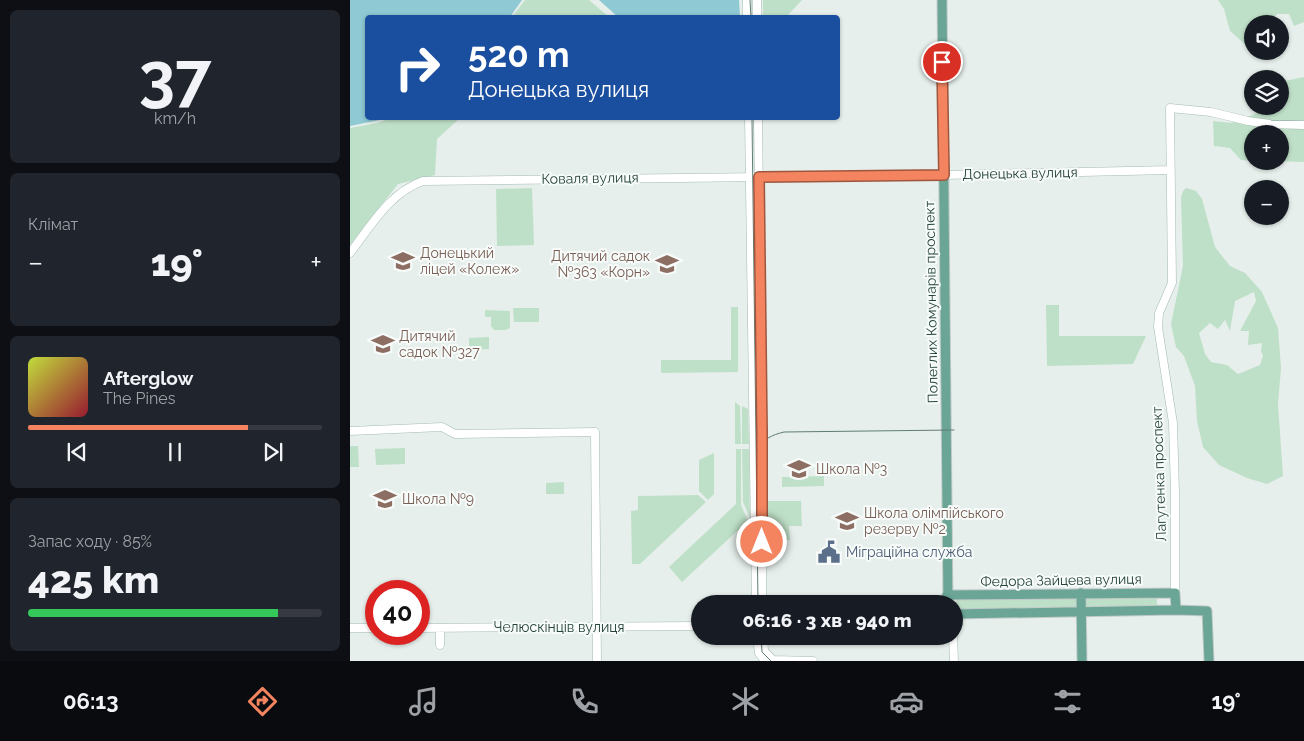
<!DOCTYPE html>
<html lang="uk">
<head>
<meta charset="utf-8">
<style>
  :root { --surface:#171b24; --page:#20242c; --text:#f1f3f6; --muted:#9ea1a6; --line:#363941; --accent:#f4845f }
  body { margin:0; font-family:Raleway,sans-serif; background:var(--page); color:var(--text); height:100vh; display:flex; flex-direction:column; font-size:19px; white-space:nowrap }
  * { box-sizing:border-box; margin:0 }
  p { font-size:16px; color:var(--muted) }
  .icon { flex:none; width:28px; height:28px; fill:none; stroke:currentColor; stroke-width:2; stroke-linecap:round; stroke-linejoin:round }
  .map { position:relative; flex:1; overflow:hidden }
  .side { display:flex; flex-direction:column; gap:10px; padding:10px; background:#0d0f14; width:350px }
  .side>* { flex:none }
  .guide { position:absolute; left:15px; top:15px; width:475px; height:105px; border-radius:5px; box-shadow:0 1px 4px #0004; background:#1a4fa0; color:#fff; overflow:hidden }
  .buttons { position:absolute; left:894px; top:15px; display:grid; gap:10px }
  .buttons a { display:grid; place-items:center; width:45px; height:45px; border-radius:50%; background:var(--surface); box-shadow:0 1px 4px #0004; font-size:25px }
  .speed { position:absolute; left:15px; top:580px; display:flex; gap:10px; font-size:25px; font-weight:700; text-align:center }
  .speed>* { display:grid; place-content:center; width:65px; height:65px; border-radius:50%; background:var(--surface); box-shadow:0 1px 4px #0004; line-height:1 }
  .speed .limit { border:8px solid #d22; background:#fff; color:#111 }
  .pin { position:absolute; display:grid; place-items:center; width:42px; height:42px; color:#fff; margin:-21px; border:2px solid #fff; border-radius:50%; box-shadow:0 1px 5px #0007 }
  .me { position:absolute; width:55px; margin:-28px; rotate:0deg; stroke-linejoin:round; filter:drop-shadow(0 0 4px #0008) }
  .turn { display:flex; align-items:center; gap:18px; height:105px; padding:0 20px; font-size:22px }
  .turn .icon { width:65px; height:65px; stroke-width:2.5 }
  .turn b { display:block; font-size:35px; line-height:42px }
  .big { font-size:38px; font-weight:800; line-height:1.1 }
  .side .tile { flex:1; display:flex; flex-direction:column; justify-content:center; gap:8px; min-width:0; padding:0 18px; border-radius:8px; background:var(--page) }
  .side .dial { align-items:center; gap:0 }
  .dial b { font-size:65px; line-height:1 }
  .song { display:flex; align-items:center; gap:15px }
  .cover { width:60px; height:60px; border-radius:8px; background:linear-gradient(135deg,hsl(70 70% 55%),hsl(350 70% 35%)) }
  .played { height:5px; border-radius:2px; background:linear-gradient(90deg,var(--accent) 75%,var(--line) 75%) }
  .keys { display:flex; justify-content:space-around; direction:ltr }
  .heat { display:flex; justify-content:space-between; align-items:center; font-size:28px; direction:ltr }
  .charge { height:8px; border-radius:4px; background:linear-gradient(90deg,#34c759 85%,var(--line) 0) }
  .trip { position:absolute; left:341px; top:595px; width:272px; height:50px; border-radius:25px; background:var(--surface); box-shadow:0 1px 4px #0004; font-weight:800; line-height:50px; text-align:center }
  .menu { display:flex; height:80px; justify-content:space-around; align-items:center; background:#090b0e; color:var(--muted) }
  .menu .icon { width:35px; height:35px }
  .menu .on { color:var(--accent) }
  .menu b { font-size:22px; color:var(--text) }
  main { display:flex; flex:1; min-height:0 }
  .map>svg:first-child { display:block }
</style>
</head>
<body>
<main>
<section class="side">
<div class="tile dial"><b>37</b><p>km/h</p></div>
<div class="tile"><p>Клімат</p>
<div class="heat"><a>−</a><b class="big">19°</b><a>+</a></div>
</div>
<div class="tile">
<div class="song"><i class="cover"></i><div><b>Afterglow</b><p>The Pines</p></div></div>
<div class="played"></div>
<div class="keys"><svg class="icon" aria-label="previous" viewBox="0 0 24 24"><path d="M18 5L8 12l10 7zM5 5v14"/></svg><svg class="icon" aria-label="pause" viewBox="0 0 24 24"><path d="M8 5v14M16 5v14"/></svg><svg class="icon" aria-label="next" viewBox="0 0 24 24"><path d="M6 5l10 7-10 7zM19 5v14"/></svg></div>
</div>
<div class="tile"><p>Запас ходу · 85%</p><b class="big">425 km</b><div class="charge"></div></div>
</section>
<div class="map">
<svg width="954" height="661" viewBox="0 0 954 661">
  <rect width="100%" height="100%" fill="#e6efeb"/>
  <path fill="#bfe0c8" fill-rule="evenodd" d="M 175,0 L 239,0 L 259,17 L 162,17 Z
    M 413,0 L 452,0 L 435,18 L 413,17 Z
    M 868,0 L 954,0 L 954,22 L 944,26 L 939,14 L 927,14 L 918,24 L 902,24 L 902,45 L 897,46 L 880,31 L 874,9 Z
    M 954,77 L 954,162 L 922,161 L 930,161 L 930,134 L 902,134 L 902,161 L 891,160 L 880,148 L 864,146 L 863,121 L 881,123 L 905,114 L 909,106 L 930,106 L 930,82 Z
    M 42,118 L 110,118 L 87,139 L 85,175 L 48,184 L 0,245 L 0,128 L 27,123 Z
    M 182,188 L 184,245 L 147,246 L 146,189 Z
    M 836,188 L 846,191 L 852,199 L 865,247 L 880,266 L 895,273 L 912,292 L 928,328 L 931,368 L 928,404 L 933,476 L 917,484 L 897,478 L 869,465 L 853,447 L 847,421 L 845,386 L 834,356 L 826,347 L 821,324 L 833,266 L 831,197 L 833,191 ZM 904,292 L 906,301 L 890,331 L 899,331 L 898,345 L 912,343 L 911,351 L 913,356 L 910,365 L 888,374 L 877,365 L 861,362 L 855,354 L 849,333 L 860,323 L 868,329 L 875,320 L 880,331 L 885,301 Z
    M 709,305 L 709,336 L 796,336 L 783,364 L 697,366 L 696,305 Z
    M 381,307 L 388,307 L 388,372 L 311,373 L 311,360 L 381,360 Z
    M 163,308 L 189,308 L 189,322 L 164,322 Z
    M 135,310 L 160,311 L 160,328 L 156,330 L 144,330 L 141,326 L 141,317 L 135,317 Z
    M 139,337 L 139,349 L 119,350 L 119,338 Z
    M 385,402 L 390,406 L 391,444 L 385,444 Z
    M 392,406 L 398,409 L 399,444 L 392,444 Z
    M 0,446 L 8,446 L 9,467 L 0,467 Z
    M 55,448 L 55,464 L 26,465 L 25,449 Z
    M 386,449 L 391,449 L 391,505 L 398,521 L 332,582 L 319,567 L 386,504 Z
    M 392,449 L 399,449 L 400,517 L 393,502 Z
    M 364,453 L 364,494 L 358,500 L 349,491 L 349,460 Z
    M 474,476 L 474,486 L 432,487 L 432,477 Z
    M 214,482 L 214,494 L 196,494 L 196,483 Z
    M 348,495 L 356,502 L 290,564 L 282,564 L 281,511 L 288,510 L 288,496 Z
    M 412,501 L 451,501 L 452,526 L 439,526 L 440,540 L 413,541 Z
    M 728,595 L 729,609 L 607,610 L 606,597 Z
    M 807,595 L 807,608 L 735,609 L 735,596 Z"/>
  <path fill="#8ec9d4" d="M 0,0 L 172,0 L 160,17 L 18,18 L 18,118 L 39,118 L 0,126 Z
    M 249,0 L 389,0 L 390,17 L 268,17 Z"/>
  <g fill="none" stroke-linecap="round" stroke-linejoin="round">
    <defs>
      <path id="secondary" d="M 397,0 L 397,18
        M 407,0 L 407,18
        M 399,118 L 406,604
        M 408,118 L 412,434 L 412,604
        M 0,253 C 21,226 39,193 73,181 L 594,175 L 820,170
        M 0,431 L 92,427 L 105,434 L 245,432 L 247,661
        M 825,593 L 825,493 L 823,423 L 808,327 L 809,313 L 822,283 L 820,108 L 861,112 L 898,121 L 920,124 L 954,125
        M 0,628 L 26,628
        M 69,628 L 350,626
        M 90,628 L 90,645
        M 407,636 L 409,653 L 415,661
        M 413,636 L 414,651 L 423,660 L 463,661
        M 603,636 L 604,661"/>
      <path id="primary" d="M 592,0 L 598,604
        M 731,593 L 732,661
        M 597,595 L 825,593 L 826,610 L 857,611 L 859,661
        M 605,614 L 826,610"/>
    </defs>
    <use href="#secondary" stroke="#a4bbb3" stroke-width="9"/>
    <use href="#primary" stroke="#c2cac8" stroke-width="11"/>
    <use href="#secondary" stroke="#fff" stroke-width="8"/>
    <use href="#primary" stroke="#6aa596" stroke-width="9"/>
    <path stroke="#5f7d75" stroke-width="1" d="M 400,0 L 401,18
      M 402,118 L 408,604
      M 407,451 C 412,439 422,435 434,432 L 604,430
      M 411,636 L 412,652 L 421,661"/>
  </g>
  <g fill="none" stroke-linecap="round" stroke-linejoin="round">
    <defs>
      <path id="route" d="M 412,542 L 412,434 L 409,177 L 594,175 L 592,62"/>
    </defs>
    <use href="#route" stroke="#9f563e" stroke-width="12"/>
    <use href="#route" stroke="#f4845f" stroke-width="9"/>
  </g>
  <defs>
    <symbol id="university-bare" viewBox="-9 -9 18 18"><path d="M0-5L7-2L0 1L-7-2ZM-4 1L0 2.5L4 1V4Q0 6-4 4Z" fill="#8d6e63" stroke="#f7fbf9" stroke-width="2.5" paint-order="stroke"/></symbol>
    <symbol id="school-bare" viewBox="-9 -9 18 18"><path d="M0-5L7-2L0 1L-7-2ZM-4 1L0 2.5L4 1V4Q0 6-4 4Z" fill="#8d6e63" stroke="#f7fbf9" stroke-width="2.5" paint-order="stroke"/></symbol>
    <symbol id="civic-bare" viewBox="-9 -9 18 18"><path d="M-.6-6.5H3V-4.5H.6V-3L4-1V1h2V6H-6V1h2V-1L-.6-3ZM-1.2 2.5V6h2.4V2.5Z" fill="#5c6f8a" stroke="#f7fbf9" stroke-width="2.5" paint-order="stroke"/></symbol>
  </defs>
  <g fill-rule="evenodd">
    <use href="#university-bare" x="37" y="245" width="32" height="32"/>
    <use href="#school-bare" x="301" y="248" width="32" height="32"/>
    <use href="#school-bare" x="17" y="328" width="32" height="32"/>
    <use href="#school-bare" x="433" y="453" width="32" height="32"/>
    <use href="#school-bare" x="19" y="483" width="32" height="32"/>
    <use href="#university-bare" x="481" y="505" width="32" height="32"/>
    <use href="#civic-bare" x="463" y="536" width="32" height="32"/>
  </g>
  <g text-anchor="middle" stroke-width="4" stroke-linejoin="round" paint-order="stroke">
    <g font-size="14" fill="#24423a" stroke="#f7fbf9">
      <text transform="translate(670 173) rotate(-1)" y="5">Донецька вулиця</text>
      <text transform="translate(240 178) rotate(-1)" y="5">Коваля вулиця</text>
      <text transform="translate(581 302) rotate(-91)" y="5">Полеглих Комунарів проспект</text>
      <text transform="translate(809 474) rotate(-92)" y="5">Лагутенка проспект</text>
      <text transform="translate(711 580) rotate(-1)" y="5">Федора Зайцева вулиця</text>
      <text x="209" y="632">Челюскінців вулиця</text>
    </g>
    <g font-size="14" fill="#785e54" stroke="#f7fbf9" text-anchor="start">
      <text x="70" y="258">Донецький<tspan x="70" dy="16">ліцей «Колеж»</tspan></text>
      <text x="300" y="261" text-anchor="end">Дитячий садок<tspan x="300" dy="16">№363 «Корн»</tspan></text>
      <text x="49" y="341">Дитячий<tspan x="49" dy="16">садок №327</tspan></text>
      <text x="466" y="474">Школа №3</text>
      <text x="52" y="504">Школа №9</text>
      <text x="514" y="518">Школа олімпійського<tspan x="514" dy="16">резерву №2</tspan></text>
    </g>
    <g font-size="14" fill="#4e5e75" stroke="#f7fbf9" text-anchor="start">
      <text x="496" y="557">Міграційна служба</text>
    </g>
  </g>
</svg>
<div class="buttons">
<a><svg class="icon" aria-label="sound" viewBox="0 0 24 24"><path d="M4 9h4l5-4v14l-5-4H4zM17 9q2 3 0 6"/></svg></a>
<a><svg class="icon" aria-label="layers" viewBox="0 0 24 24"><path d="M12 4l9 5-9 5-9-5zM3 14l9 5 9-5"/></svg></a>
<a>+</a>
<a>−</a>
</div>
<div class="speed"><div class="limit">40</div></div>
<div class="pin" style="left:592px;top:62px;background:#d93025"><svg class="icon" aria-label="arrive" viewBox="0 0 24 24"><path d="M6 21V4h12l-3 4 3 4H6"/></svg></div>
<svg class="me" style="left:412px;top:542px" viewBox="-20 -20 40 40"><circle r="17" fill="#f4845f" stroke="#fff" stroke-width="3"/><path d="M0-11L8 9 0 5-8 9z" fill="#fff"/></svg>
<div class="trip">06:16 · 3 хв · 940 m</div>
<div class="guide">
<div class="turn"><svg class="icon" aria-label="right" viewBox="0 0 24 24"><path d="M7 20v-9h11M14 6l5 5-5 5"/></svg><div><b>520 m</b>Донецька вулиця</div></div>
</div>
</div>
</main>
<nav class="menu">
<b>06:13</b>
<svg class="icon on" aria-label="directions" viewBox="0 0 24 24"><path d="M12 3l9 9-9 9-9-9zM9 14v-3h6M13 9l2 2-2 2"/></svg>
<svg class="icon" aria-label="music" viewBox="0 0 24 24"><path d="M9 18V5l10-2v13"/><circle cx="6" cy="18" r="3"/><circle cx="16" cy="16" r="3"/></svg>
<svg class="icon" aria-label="phone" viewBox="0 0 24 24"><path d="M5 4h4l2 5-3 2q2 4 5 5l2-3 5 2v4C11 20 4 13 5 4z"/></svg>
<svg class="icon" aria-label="climate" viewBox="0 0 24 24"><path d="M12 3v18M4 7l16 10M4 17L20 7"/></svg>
<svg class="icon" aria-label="car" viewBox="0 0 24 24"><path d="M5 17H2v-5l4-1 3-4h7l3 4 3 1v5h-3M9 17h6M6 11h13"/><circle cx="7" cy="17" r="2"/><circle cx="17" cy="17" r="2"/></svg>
<svg class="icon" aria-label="filters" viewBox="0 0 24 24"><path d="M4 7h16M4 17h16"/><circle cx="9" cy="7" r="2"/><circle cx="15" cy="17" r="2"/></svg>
<b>19°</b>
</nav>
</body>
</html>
